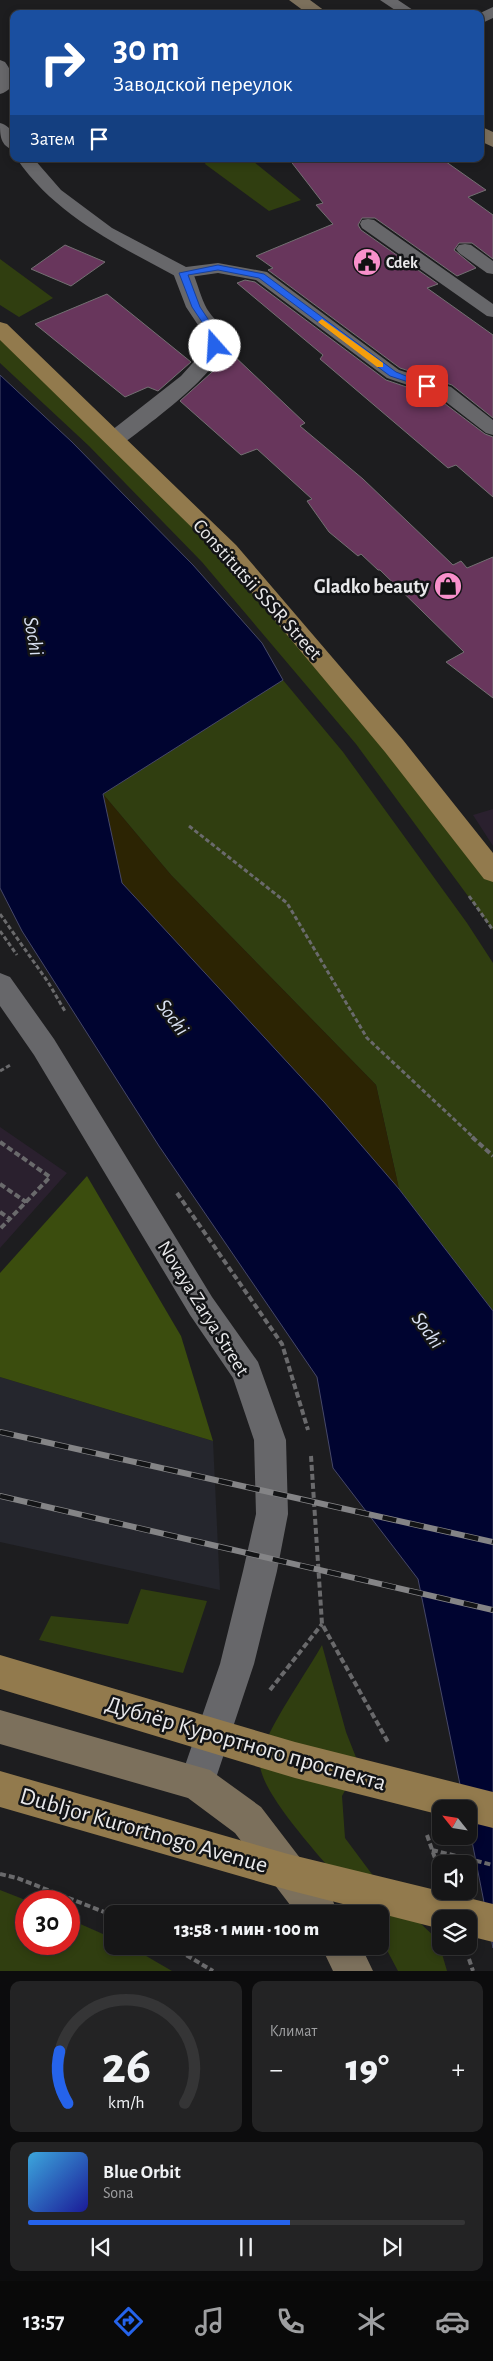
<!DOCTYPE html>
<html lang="ru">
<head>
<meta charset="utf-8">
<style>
  :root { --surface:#161617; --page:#232324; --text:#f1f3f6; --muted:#9e9fa1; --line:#353536; --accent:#2563eb }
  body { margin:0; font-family:"Alegreya Sans",sans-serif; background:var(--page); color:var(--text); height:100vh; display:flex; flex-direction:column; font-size:19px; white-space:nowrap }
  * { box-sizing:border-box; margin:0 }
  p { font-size:16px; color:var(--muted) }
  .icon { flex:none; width:28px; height:28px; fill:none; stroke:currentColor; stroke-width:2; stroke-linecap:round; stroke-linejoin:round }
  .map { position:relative; height:1971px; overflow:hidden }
  .side { display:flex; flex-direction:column; gap:10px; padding:10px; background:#0c0c0d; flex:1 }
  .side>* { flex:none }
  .hud { position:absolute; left:10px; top:10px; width:474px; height:152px; border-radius:10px; box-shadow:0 2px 8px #0003,0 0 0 1px var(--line); background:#1a4fa0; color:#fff; overflow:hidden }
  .needle { width:32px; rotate:300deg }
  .controls { position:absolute; left:432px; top:1800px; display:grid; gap:10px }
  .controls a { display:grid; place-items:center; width:45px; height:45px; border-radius:10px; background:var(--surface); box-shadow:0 2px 8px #0003,0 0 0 1px var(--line); font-size:25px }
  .speed { position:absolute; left:15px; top:1890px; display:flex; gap:10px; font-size:25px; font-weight:700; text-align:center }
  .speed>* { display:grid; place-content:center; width:65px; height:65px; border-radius:50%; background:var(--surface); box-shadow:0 2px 8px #0003,0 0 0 1px var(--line); line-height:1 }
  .speed .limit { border:8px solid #d22; background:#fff; color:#111 }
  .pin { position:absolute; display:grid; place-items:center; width:42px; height:42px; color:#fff; margin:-21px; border-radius:10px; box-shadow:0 2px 8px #0006 }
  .me { position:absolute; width:55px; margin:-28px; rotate:341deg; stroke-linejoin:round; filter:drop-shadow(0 0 4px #0008) }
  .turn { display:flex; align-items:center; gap:18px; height:105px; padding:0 20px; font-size:22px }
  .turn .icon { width:65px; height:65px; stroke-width:2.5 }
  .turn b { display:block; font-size:35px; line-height:42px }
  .then { display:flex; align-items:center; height:48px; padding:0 20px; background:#0003; gap:10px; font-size:19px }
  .big { font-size:38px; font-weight:800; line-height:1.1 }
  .side .tile { flex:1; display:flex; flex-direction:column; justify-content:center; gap:8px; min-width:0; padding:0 18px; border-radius:10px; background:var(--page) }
  .side .dial { align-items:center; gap:0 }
  .dial svg { height:130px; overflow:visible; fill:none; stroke:var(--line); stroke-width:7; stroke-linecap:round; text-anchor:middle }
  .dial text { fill:var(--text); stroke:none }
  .song { display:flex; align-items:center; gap:15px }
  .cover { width:60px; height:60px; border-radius:8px; background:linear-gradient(135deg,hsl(200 70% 55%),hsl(240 70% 35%)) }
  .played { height:5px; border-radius:2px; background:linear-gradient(90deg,var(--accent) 60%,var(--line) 60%) }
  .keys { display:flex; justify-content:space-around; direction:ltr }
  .heat { display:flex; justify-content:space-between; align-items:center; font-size:28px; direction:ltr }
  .side .tiles { flex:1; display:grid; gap:10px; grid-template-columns:1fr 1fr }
  .tile:last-child { grid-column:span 2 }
  .trip { position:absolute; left:104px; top:1905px; width:285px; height:50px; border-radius:10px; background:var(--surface); box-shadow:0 2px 8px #0003,0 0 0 1px var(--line); font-weight:800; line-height:50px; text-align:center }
  .tabs { display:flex; height:80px; justify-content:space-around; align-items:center; background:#090909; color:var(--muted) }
  .tabs .icon { width:35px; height:35px }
  .tabs .current { color:var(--accent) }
  .tabs b { font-size:22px; color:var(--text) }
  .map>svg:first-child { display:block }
</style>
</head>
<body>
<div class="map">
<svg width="493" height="1971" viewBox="0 0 493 1971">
  <rect width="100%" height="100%" fill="#1d1d1f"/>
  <path fill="#2a202e" d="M 493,809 L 493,846 L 473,815 Z
    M 0,1127 L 67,1173 L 0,1248 Z"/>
  <path fill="#25262d" d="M 0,1377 L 213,1441 L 220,1590 L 0,1542 Z"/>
  <path fill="#303e10" d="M 207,159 L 258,159 L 254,162 L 301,200 L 269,211 L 205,164 Z
    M 0,259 L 53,298 L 19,317 L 0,305 Z
    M 0,328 L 228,550 L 493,872 L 493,930 L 356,744 L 202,562 L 89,446 L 0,363 Z
    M 0,375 L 72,442 L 193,565 L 262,643 L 283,680 L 343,752 L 467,923 L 493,963 L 493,1311 L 399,1189 L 376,1085 L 171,875 L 103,794 L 273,686 Z
    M 141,1589 L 207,1601 L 183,1673 L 39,1640 L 51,1616 L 128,1624 Z
    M 322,1645 L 346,1732 L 359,1765 L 342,1796 L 345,1838 L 380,1885 L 438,1940 L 447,1971 L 398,1971 L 380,1937 L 380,1914 L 367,1914 C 346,1882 254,1793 260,1759 C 266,1729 306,1674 322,1645 Z
    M 0,1890 L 28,1901 L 26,1944 L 69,1944 L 69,1919 L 112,1938 L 112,1946 L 129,1946 L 172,1971 L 0,1971 Z"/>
  <path fill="#3b4d0e" d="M 87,1176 L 181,1336 L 213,1441 L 0,1377 L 0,1273 Z"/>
  <path fill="#2c2403" d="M 103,794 L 171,875 L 376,1085 L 399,1189 L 324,1102 L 122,883 Z"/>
  <path fill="#000430" stroke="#464868" d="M 0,375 L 72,442 L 193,565 L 262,643 L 283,680 L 103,794 L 122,883 L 324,1102 L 399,1189 L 493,1311 L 493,1948 L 469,1826 L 469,1809 L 465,1809 L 418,1579 L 333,1468 L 317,1377 L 159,1146 L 22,931 L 0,888 Z"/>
  <path fill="#68365c" stroke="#737072" d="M 289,159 L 442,159 L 486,190 L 468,197 L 493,215 L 493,259 L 472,243 L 459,243 L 454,250 L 476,268 L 457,276 L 375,218 L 362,218 L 358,225 L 361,230 L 438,284 L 427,288 L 493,335 L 493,418 L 452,385 L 400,368 L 268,270 L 273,268 L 256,256 L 333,224 L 316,205 L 323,203 Z
    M 65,245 L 105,262 L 71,286 L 31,269 Z
    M 245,280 L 255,282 L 386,380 L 436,397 L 485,434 L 493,437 L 493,497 L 456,465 L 448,468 L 320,359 L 323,355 L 237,283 Z
    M 107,294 L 191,362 L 158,391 L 148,387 L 125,397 L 35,324 Z
    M 232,354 L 305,423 L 300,426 L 363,479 L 453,565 L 461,561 L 467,568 L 493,557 L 493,698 L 446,662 L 464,652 L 380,570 L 378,570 L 361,554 L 358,556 L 329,532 L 307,501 L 312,499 L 257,449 L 241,455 L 180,401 Z"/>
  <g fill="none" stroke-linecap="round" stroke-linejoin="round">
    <path stroke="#6a6a6c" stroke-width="3" stroke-dasharray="4.5 2.5" stroke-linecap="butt" d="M 189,826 L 287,903 L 367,1038 L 474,1138
      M 469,896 L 493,930
      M 0,914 L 48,982 L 66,1013
      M 0,931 L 17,955
      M 0,1071 L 12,1064"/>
    <path stroke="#6a6a6c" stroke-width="4" stroke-dasharray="6 3" stroke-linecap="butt" d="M 472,1137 L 493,1156
      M 0,1142 L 50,1177 L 0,1229
      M 0,1184 L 26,1202
      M 177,1193 L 282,1344 L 308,1430
      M 0,1212 L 10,1219
      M 311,1456 L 322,1624 L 388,1742
      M 270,1690 L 322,1624
      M 427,1835 L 438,1867
      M 432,1850 L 493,1865
      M 0,1874 L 17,1878 L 112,1915
      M 171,1946 L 213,1971
      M 469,1959 L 473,1971"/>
    <path fill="#67676a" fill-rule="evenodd" d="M 380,0 L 398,0 L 419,14 L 401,14 Z
      M 493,7 L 493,18 L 480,24 L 478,14 Z
      M 0,60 L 5,62 C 14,74 18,89 0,94 Z
      M 0,123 C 14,127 14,138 14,150 C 0,146 0,135 0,123 Z
      M 17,159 L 34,159 L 61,190 L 112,228 L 186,267 L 218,263 L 267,272 L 399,370 L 451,387 L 493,420 L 493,435 L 486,433 L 437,395 L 387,378 L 256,280 L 218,273 L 183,278 L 177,277 C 118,245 56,216 17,159 Z
      M 368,219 L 374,220 L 493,304 L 493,317 L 487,316 L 362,228 L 360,224 L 362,220 Z
      M 465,244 L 471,245 L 493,261 L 493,274 L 487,273 L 459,253 L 456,249 L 459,245 Z"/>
    <path fill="#67676a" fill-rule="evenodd" d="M 183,267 L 190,269 L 193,273 C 198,285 201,298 207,309 C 212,317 222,326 224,335 C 234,365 145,426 123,444 L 115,446 L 107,444 L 104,439 L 107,434 L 181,376 L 200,355 L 205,346 L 204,334 L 186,307 L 173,273 L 176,269 Z
      M 0,973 L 10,977 L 54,1039 L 212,1297 L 258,1362 L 286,1440 L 288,1514 L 277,1571 L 254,1664 L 210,1796 L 197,1801 L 184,1796 L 179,1783 L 220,1664 L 243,1571 L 256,1514 L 254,1440 L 233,1378 L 190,1315 L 34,1055 L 0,1006 Z"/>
    <path fill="#7c705c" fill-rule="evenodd" d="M 289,0 L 310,0 L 329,14 L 308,14 Z
      M 480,126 L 493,132 L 493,147 L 480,141 Z
      M 0,1710 L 210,1770 L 261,1807 L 333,1901 L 338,1914 L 297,1914 L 235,1833 L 188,1798 L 0,1744 Z
      M 321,1946 L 361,1946 L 373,1971 L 333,1971 Z"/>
    <path fill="#927a4d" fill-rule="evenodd" d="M 0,322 L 7,324 L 236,545 L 403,740 L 493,853 L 493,882 L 484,879 L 385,752 L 220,555 L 0,340 Z
      M 0,1655 L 295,1742 L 493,1792 L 493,1828 L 469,1822 L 469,1809 L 441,1809 L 441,1815 L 295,1778 L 0,1689 Z
      M 0,1771 L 288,1854 L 493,1904 L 493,1942 L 469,1936 L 469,1919 L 441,1919 L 441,1929 L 288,1890 L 0,1807 Z"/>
    <defs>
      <path id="rail" d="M 0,1432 L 493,1542
        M 0,1496 L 493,1610"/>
    </defs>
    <use href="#rail" stroke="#848486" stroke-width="6"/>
    <use href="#rail" stroke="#131416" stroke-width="4.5" stroke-dasharray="14" stroke-linecap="butt"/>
  </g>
  <path fill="#2563eb" stroke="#184099" d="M 218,265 L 264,274 L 396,372 L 431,386 L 427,388 L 390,376 L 259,278 L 218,270 L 188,275 L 200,307 L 218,334 L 220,346 L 212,348 L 210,334 L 192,307 L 179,273 Z"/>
  <path fill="#f59e0b" d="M 322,319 L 383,363 L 383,367 L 377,367 L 319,323 L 318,322 Z"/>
  <defs>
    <symbol id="civic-disc" viewBox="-11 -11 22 22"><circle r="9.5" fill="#f890cb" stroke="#131416"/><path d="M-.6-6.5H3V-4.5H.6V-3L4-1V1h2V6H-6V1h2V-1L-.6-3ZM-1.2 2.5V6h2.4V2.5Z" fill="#111"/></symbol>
    <symbol id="shop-disc" viewBox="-11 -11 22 22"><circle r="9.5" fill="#f890cb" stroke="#131416"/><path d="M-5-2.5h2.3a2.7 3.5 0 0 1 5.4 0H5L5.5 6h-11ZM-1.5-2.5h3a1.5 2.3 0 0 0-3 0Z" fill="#111"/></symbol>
  </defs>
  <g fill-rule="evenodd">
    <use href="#civic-disc" x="351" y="246" width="32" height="32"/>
    <use href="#shop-disc" x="432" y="570" width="32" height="32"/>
  </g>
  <g text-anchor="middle" stroke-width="5" stroke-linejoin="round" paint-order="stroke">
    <g font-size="16" font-weight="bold" fill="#e8e8ea" stroke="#131416" text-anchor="start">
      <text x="386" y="268">Cdek</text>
    </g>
    <g font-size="20" font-weight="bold" fill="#e8e8ea" stroke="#131416" text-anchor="end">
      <text x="429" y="593">Gladko beauty</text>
    </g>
    <g font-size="20" fill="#e8e8ea" stroke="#131416">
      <text transform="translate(258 589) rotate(48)" y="7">Constitutsii SSSR Street</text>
      <text transform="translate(204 1308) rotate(58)" y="7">Novaya Zarya Street</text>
    </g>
    <g font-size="21" font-style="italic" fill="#dae2f3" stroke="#131416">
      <text transform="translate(34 636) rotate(80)" y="7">Sochi</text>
      <text transform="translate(173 1017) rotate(53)" y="7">Sochi</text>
      <text transform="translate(428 1330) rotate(54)" y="7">Sochi</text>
    </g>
    <g font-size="24" fill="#e8e8ea" stroke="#131416">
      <text transform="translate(246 1743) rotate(16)" y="8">Дублёр Курортного проспекта</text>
      <text transform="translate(144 1830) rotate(16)" y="8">Dubljor Kurortnogo Avenue</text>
    </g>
  </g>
</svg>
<div class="controls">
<a><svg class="needle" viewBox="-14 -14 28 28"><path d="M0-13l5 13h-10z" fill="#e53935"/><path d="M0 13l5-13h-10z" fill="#9e9fa1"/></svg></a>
<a><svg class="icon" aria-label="sound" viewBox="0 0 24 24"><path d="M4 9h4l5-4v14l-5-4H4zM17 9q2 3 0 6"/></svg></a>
<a><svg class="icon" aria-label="layers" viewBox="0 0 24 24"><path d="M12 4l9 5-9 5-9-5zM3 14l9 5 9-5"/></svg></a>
</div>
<div class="speed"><div class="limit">30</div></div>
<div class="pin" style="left:427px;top:386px;background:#d93025"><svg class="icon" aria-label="arrive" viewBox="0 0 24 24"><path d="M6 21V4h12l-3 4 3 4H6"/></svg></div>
<svg class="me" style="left:215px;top:346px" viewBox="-20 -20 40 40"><circle r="19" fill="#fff"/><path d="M0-13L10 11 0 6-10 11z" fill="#2563eb"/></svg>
<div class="trip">13:58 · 1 мин · 100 m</div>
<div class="hud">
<div class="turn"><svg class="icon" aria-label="right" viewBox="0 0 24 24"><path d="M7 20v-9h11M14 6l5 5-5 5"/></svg><div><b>30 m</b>Заводской переулок</div></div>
<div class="then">Затем<svg class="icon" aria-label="arrive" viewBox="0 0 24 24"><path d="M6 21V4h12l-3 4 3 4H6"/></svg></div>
</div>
</div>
<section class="side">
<div class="tiles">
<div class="tile dial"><svg viewBox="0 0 100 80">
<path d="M14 69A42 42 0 1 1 86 69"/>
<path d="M14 69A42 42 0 0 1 9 37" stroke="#2563eb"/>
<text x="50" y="56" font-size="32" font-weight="700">26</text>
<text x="50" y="72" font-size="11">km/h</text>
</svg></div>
<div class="tile"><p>Климат</p>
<div class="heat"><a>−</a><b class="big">19°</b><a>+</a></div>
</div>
<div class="tile">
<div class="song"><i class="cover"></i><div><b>Blue Orbit</b><p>Sona</p></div></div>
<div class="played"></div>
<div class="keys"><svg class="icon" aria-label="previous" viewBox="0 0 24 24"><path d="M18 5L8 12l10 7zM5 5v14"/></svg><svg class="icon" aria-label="pause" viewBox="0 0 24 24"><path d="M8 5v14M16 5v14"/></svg><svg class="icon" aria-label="next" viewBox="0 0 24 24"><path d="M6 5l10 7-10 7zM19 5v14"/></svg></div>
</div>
</div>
</section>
<nav class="tabs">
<b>13:57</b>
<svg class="icon current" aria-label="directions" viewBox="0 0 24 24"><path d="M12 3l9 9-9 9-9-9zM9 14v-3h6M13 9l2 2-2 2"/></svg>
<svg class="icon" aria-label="music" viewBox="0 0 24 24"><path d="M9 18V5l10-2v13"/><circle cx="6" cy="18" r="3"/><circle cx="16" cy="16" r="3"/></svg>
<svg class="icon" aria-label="phone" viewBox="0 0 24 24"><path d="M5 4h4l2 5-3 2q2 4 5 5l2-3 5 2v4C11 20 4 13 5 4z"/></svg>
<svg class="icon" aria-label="climate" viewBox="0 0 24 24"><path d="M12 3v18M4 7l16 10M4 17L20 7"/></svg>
<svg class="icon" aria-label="car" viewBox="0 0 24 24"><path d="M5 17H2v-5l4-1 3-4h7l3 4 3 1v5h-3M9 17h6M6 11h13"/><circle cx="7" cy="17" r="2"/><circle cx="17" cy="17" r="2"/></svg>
</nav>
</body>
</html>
